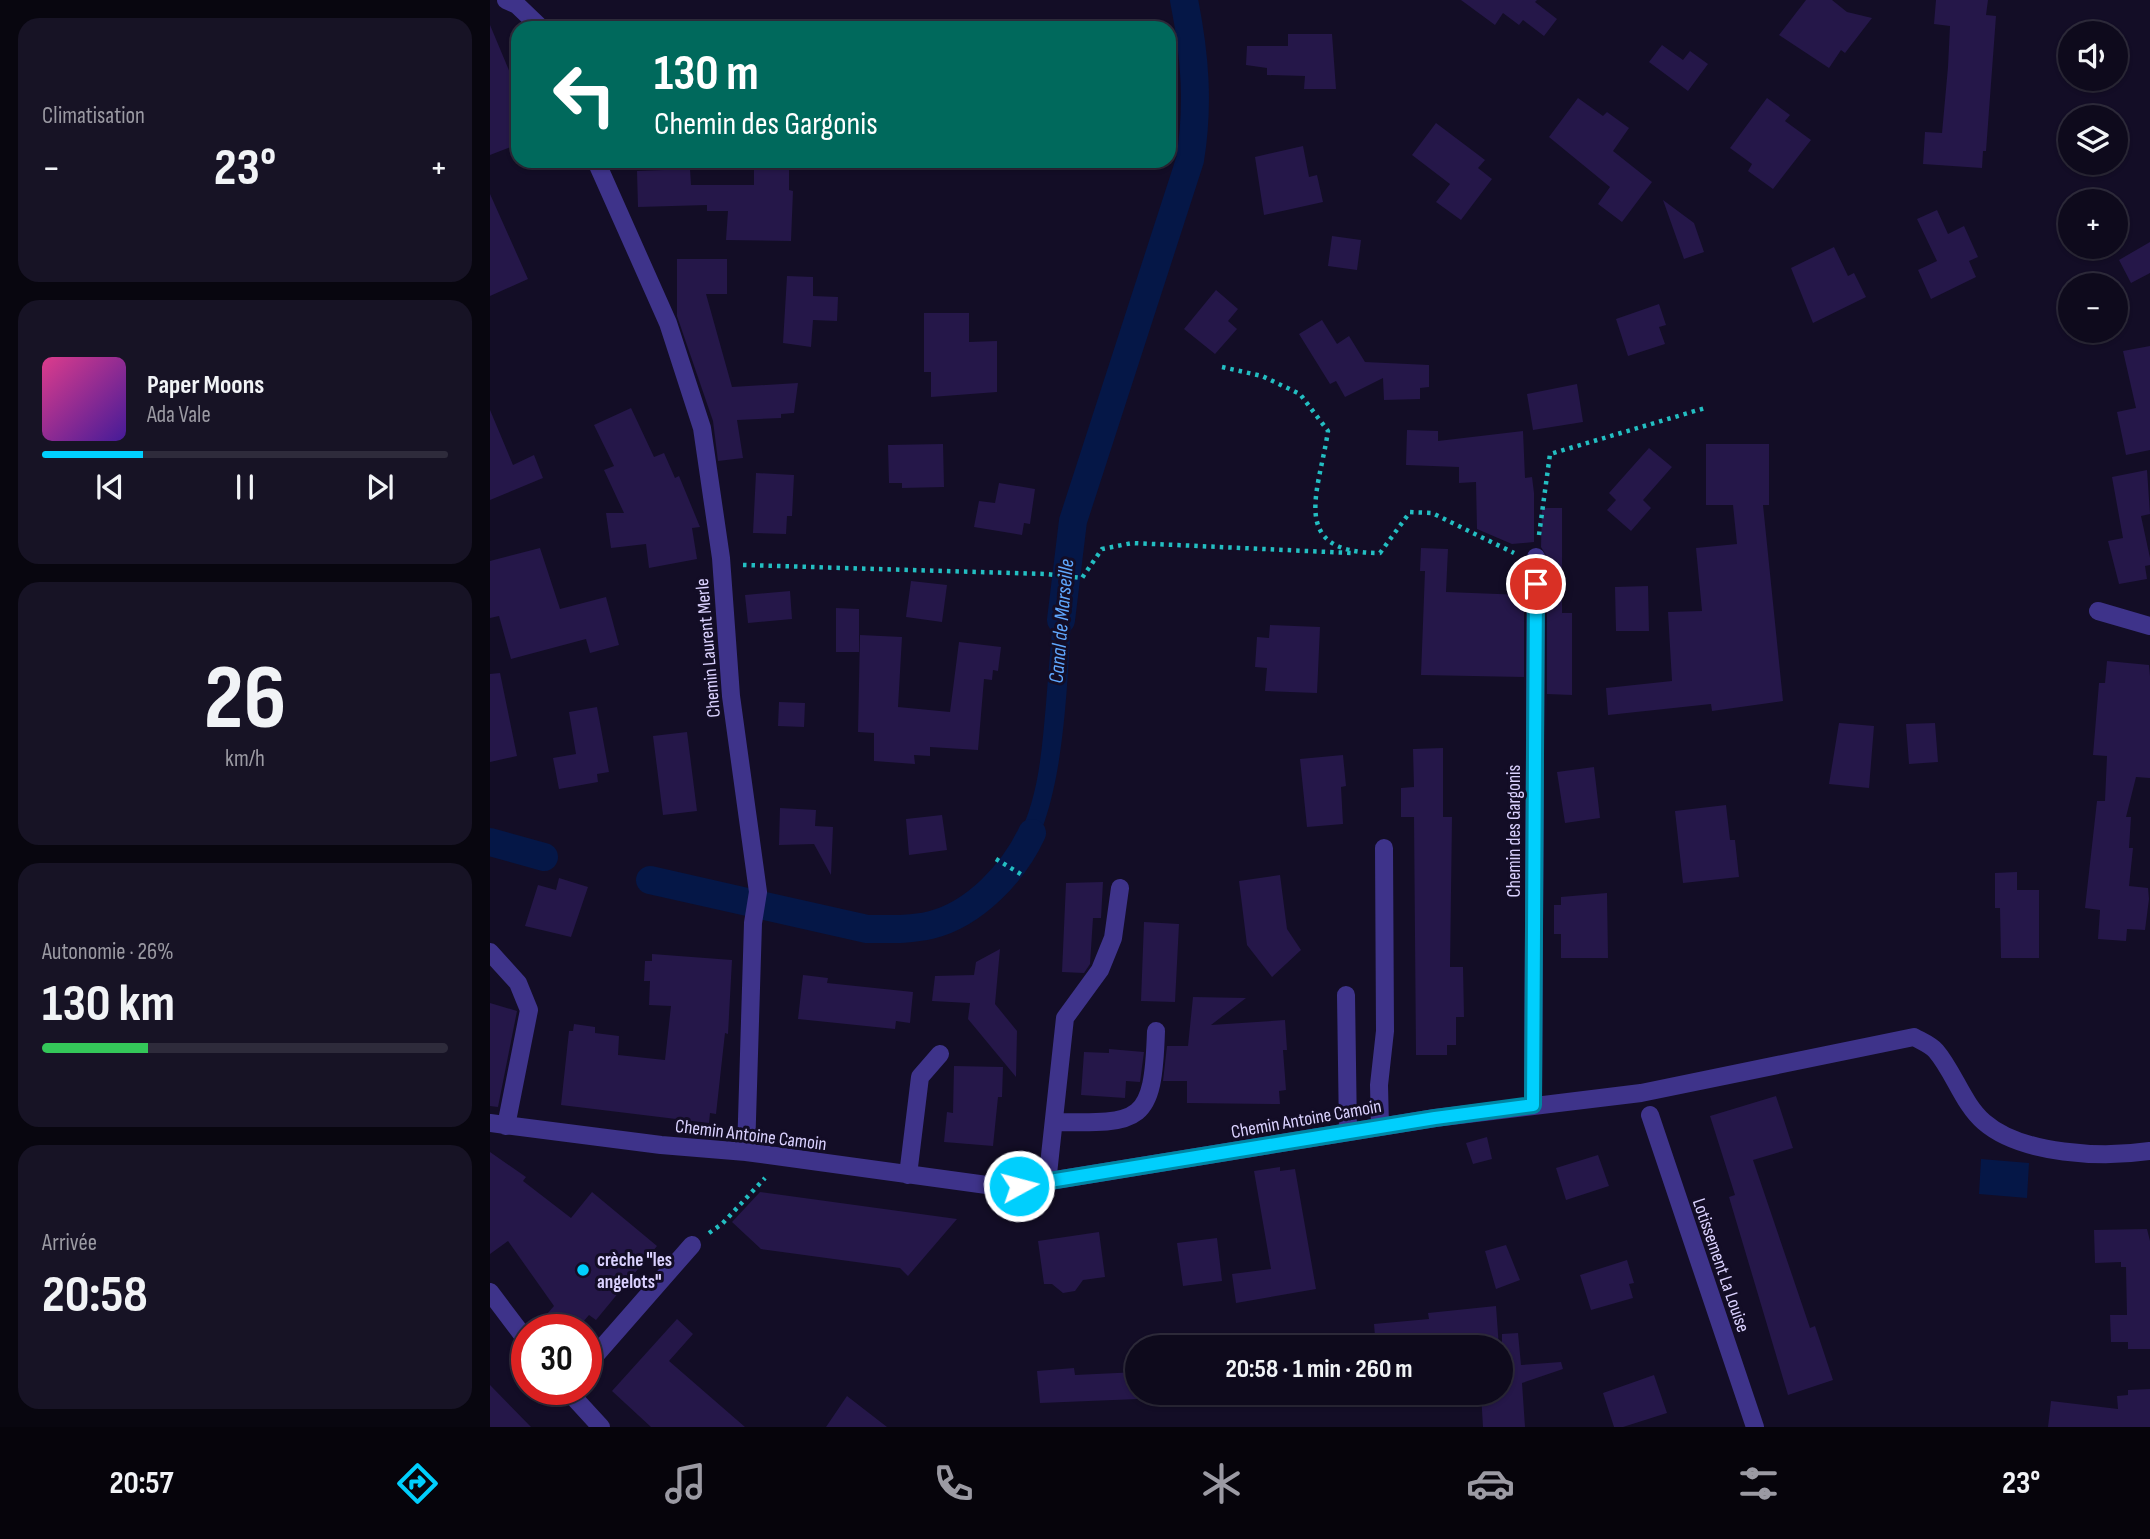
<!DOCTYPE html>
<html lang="fr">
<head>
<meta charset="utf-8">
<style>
  :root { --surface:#0e0a1c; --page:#171325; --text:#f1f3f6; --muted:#9b9aa3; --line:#2e2b3b; --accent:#00cffd }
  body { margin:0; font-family:"Sofia Sans Condensed",sans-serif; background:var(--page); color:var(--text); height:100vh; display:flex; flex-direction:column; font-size:26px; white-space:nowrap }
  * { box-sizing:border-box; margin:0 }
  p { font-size:23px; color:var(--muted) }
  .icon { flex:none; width:38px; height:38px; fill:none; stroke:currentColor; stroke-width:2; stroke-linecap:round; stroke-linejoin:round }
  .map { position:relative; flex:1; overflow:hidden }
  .side { display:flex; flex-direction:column; gap:18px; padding:18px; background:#08060f; width:490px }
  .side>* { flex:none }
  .hud { position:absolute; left:21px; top:21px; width:665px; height:147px; border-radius:21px; box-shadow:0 2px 5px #0004,0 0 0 2px var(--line); background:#00695c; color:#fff; overflow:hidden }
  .fabs { position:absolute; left:1568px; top:21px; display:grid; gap:14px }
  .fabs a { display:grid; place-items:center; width:70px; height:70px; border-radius:50%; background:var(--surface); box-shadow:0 2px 5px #0004,0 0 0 2px var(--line); font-size:35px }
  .speed { position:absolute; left:21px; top:1314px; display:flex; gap:14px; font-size:35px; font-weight:700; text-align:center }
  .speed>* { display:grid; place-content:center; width:91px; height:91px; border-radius:50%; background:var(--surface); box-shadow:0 2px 5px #0004,0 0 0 2px var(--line); line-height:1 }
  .speed .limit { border:10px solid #d22; background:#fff; color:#111 }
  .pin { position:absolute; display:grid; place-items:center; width:60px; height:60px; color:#fff; margin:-30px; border:4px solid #fff; border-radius:50%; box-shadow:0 2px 7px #0007 }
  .me { position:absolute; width:77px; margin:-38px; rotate:83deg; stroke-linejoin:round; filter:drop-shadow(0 0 5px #0008) }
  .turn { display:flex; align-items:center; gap:24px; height:147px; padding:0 28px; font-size:32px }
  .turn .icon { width:91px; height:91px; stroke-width:2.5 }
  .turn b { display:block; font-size:49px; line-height:60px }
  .big { font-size:52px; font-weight:700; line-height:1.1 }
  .side .tile { flex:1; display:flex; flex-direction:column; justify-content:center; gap:10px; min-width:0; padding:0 24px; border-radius:21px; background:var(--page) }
  .side .dial { align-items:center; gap:0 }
  .dial b { font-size:91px; line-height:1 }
  .song { display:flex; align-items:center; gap:21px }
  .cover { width:84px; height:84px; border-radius:10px; background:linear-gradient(135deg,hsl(330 70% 55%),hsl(260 70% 35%)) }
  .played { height:7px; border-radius:4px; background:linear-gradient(90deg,var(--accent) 25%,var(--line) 25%) }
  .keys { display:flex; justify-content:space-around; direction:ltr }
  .heat { display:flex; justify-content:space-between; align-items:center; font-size:38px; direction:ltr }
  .charge { height:10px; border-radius:5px; background:linear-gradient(90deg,#34c759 26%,var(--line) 0) }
  .trip { position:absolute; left:635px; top:1335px; width:388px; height:70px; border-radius:35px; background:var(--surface); box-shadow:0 2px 5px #0004,0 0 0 2px var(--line); font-weight:700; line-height:70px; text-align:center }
  .tab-bar { display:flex; height:112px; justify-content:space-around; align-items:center; background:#06040b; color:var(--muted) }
  .tab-bar .icon { width:49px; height:49px }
  .tab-bar .active { color:var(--accent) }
  .tab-bar b { font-size:32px; color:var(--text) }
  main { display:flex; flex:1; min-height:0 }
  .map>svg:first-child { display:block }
</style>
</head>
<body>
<main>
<section class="side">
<div class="tile"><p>Climatisation</p>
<div class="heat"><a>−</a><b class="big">23°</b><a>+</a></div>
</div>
<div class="tile">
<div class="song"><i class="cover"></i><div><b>Paper Moons</b><p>Ada Vale</p></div></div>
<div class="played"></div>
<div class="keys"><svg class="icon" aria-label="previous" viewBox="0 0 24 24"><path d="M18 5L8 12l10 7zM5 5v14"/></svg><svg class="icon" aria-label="pause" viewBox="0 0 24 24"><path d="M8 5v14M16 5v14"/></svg><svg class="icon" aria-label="next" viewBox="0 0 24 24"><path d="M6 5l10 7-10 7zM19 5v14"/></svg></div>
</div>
<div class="tile dial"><b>26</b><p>km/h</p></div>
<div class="tile"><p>Autonomie · 26%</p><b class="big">130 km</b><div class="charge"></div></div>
<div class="tile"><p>Arrivée</p><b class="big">20:58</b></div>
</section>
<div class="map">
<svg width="1660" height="1427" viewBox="0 0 1660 1427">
  <rect width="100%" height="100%" fill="#130d26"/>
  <path fill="#051747" d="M 566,581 L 583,584 C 577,665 579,805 531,869 L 516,858 C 548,811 551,759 556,704 C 559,663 563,622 566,581 Z
    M 1491,1159 L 1539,1163 L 1537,1198 L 1489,1194 Z"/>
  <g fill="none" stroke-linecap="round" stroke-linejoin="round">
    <path stroke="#051747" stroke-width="28" d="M 571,620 L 583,521 L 700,160 C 709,105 705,55 694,0
      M 0,842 L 54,857
      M 160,880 L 377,929 C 399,929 420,930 441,925 C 485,914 524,872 542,833"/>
  </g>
  <path fill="#251749" d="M 971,0 L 1047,0 L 1045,2 L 1067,19 L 1054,36 L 1033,20 L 1029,25 L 1013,13 L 1005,25 Z
    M 1316,0 L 1342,0 L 1357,12 L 1382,18 L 1355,53 L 1351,50 L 1339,68 L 1289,35 Z
    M 1446,0 L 1498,0 L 1496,15 L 1506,16 L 1496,151 L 1493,151 L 1492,168 L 1433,164 L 1435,132 L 1452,133 L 1458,67 L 1460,26 L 1444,24 Z
    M 0,25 L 28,92 L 28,144 L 0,155 Z
    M 798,34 L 842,34 L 846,89 L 814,89 L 815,76 L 777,75 L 777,68 L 756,65 L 757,46 L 798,46 Z
    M 1172,45 L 1193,60 L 1200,51 L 1218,64 L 1198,91 L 1159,62 Z
    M 1088,98 L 1113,116 L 1117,112 L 1139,128 L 1123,151 L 1162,182 L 1132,222 L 1108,204 L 1120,187 L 1059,137 Z
    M 1277,98 L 1300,115 L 1295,121 L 1321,140 L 1283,189 L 1258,171 L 1262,164 L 1240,148 Z
    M 946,123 L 995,160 L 988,168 L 1002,179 L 971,220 L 946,202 L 960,184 L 922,155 Z
    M 813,146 L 819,177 L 827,175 L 833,202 L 774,215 L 765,157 Z
    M 264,161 L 299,161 L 299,190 L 303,191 L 301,241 L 236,240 L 238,211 L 217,211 L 217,205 L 148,207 L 147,171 L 200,169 L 201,185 L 264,185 Z
    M 0,194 L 38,279 L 0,296 Z
    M 1173,200 L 1204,223 L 1214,252 L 1194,259 Z
    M 1447,210 L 1458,234 L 1474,226 L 1488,257 L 1479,261 L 1486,277 L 1441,299 L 1428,270 L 1447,261 L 1427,219 Z
    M 842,236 L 871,240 L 867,270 L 838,266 Z
    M 1660,242 L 1660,273 L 1641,283 L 1629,260 Z
    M 1344,247 L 1358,276 L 1364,273 L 1376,297 L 1323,323 L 1301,268 Z
    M 187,259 L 237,259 L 237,294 L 216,294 L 242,387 L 308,383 L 304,413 L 291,414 L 291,418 L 247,420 L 253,458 L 228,461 L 223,421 L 187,316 Z
    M 297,276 L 323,277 L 323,296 L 348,297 L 347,321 L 323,320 L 321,347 L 293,343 Z
    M 726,290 L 748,309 L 738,321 L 747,329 L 725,354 L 694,329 Z
    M 1169,304 L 1176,325 L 1169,327 L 1175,344 L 1138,356 L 1126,319 Z
    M 434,313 L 479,313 L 479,342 L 507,341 L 507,392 L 441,397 L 441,372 L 434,372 Z
    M 832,320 L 847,344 L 859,336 L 875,362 L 939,365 L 939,387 L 930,388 L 930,399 L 894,400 L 893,378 L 855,397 L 846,381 L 840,384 L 809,334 Z
    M 1660,346 L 1660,450 L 1636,455 L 1627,412 L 1646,408 L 1633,351 Z
    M 1087,384 L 1093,422 L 1043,430 L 1037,394 Z
    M 141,408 L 164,457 L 174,453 L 185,478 L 189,476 L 210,527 L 202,528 L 207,559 L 159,568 L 156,544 L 121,548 L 116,513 L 134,513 L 114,470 L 124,466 L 104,425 Z
    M 0,410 L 23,465 L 44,455 L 53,478 L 0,500 Z
    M 917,430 L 948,431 L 948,441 L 1033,431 L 1035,478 L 1042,477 L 1044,493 L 1044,542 L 1022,544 L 987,529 L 986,482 L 969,483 L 969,467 L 916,465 Z
    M 453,444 L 454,487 L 412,488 L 412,483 L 399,483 L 398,445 Z
    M 1216,444 L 1279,444 L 1279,505 L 1273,505 L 1293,701 L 1222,711 L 1221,704 L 1118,715 L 1116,688 L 1182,681 L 1178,612 L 1212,611 L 1206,548 L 1247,544 L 1243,505 L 1216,505 Z
    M 1159,448 L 1182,467 L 1153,500 L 1161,508 L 1141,531 L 1117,510 L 1126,500 L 1119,493 Z
    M 1657,470 L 1660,514 L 1651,516 L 1660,558 L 1660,565 L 1655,566 L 1657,579 L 1629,584 L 1618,541 L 1633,538 L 1622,477 Z
    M 266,473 L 304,475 L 302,516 L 297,516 L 296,534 L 263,533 Z
    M 509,483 L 545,489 L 540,524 L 534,523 L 532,535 L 484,527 L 489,501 L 505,503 Z
    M 1052,508 L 1072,508 L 1072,613 L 1082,613 L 1082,695 L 1057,694 L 1057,557 L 1051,547 Z
    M 50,548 L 70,609 L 116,597 L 129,645 L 100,653 L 96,639 L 21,659 L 9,616 L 0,618 L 0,561 Z
    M 931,548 L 958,549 L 956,592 L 1034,595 L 1034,677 L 931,675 L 935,571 L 930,571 Z
    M 421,581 L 457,585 L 452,622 L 416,617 Z
    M 1158,586 L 1159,631 L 1126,631 L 1125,587 Z
    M 300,591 L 302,619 L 258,623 L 255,595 Z
    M 346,608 L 369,609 L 369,652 L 346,652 Z
    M 780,625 L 830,627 L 827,693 L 775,691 L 777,668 L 765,667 L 767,637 L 779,638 Z
    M 370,635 L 412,637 L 408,707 L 460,712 L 469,642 L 511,647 L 508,671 L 503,670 L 502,680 L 494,679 L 488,750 L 440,747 L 440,756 L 424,755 L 425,764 L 384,761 L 384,733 L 368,732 Z
    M 1617,661 L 1659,665 L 1660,676 L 1660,778 L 1646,777 L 1636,817 L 1641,817 L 1639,848 L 1643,848 L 1639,886 L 1658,888 L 1659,899 L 1655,930 L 1637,929 L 1636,941 L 1608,939 L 1610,910 L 1595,908 L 1607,801 L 1615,801 L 1617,756 L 1603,755 L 1609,683 L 1615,683 Z
    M 10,673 L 27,756 L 0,762 L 0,674 Z
    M 289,702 L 315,703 L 314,727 L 288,726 Z
    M 107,707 L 119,772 L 107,774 L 108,782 L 69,789 L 63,758 L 86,754 L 79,712 Z
    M 1349,723 L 1384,726 L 1379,788 L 1339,784 Z
    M 1445,723 L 1448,762 L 1419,764 L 1416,724 Z
    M 197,732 L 207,811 L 173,815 L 163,736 Z
    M 953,748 L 953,817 L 962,817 L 960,967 L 973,967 L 974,1017 L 966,1017 L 966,1045 L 957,1045 L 957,1055 L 926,1055 L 924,817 L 911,817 L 911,788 L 924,787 L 923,749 Z
    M 853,755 L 856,786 L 851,787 L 853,824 L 817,827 L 810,759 Z
    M 1104,767 L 1110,818 L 1075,823 L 1067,772 Z
    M 1236,805 L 1240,840 L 1245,840 L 1249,877 L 1193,883 L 1185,811 Z
    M 290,808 L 326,810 L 325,826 L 343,827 L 341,875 L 324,844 L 289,845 Z
    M 452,815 L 457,850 L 419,855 L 416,819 Z
    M 1527,872 L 1527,890 L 1549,890 L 1549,958 L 1511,958 L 1510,908 L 1505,908 L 1505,873 Z
    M 790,875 L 797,929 L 811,950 L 782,977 L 757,945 L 749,881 Z
    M 69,878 L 98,887 L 81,937 L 35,926 L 48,885 L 66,890 Z
    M 613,882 L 611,918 L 603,918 L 600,964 L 594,973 L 572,972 L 576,883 Z
    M 1117,893 L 1118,958 L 1071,958 L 1071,934 L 1064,934 L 1064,905 L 1071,905 L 1071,897 Z
    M 654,922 L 689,924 L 685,1002 L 651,1001 Z
    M 510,949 L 505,1004 L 527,1031 L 526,1077 L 478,1019 L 480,1003 L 442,1001 L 445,976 L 484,975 L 486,962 Z
    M 162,954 L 242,960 L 238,1034 L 235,1033 L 226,1114 L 220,1113 L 219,1123 L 71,1105 L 79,1031 L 83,1031 L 84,1024 L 105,1027 L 105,1033 L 129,1036 L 128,1055 L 175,1060 L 181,1006 L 159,1005 L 160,981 L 154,981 L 155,961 L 162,961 Z
    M 313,975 L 338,978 L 337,983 L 423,992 L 420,1023 L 406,1021 L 405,1029 L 308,1019 Z
    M 703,997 L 756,998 L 721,1025 L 795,1020 L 797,1050 L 793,1050 L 796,1090 L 789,1091 L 790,1104 L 697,1103 L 697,1081 L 673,1081 L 677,1046 L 698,1046 Z
    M 0,1003 L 27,1011 L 8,1107 L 0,1106 Z
    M 619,1049 L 654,1052 L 650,1082 L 636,1081 L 635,1098 L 591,1095 L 594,1052 L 619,1053 Z
    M 464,1066 L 513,1067 L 512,1097 L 508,1097 L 503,1146 L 454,1142 L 457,1112 L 463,1113 Z
    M 1286,1096 L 1303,1148 L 1263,1160 L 1320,1328 L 1325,1326 L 1343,1380 L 1298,1395 L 1239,1197 L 1245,1195 L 1220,1116 Z
    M 997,1137 L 1002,1159 L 983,1164 L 976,1143 Z
    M 0,1152 L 36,1177 L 33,1181 L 81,1218 L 102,1192 L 167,1246 L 106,1320 L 99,1315 L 86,1330 L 75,1330 L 57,1314 L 64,1306 L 18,1241 L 0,1254 Z
    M 1108,1155 L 1119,1186 L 1076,1200 L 1066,1168 Z
    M 790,1167 L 790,1171 L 805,1169 L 826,1289 L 746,1303 L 742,1274 L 781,1269 L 764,1171 Z
    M 270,1192 L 467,1219 L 418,1276 L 410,1268 L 271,1249 L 242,1222 Z
    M 1657,1229 L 1660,1241 L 1660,1349 L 1638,1349 L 1638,1342 L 1621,1342 L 1620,1315 L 1637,1315 L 1636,1267 L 1631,1267 L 1631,1262 L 1605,1263 L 1604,1230 Z
    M 609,1232 L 615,1277 L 593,1280 L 585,1291 L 573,1293 L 562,1284 L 554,1284 L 548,1241 Z
    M 727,1238 L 732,1281 L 693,1286 L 687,1243 Z
    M 1016,1245 L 1030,1280 L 1006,1289 L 995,1251 Z
    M 1137,1260 L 1144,1283 L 1139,1284 L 1143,1298 L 1101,1310 L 1090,1275 Z
    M 1006,1306 L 1009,1348 L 886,1348 L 884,1324 L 939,1319 L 938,1313 Z
    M 187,1319 L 203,1334 L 179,1361 L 255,1427 L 161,1427 L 122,1391 Z
    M 1028,1333 L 1031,1365 L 1071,1362 L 1073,1369 L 1032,1383 L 1035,1427 L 993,1427 L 991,1393 L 1012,1393 L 1012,1334 Z
    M 584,1368 L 585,1375 L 648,1372 L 648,1399 L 550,1403 L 547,1371 Z
    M 1164,1375 L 1177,1413 L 1133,1427 L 1124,1427 L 1113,1393 Z
    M 0,1385 L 41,1427 L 0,1427 Z
    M 1660,1389 L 1660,1427 L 1558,1427 L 1561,1401 L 1628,1409 L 1627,1396 L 1638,1395 L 1638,1390 Z
    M 357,1396 L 397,1427 L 336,1427 Z"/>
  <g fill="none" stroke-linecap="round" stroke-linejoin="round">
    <path stroke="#23bec2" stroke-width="4.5" stroke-dasharray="3.5 5" stroke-linecap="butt" d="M 732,367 L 772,376 L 810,394 L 838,431 C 829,492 797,553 890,553 L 920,512 L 942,513 L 1024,553
      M 1049,535 L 1060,454 L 1215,408
      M 253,565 L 556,574 L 592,578 L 612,549 L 642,543 L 861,553
      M 506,859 L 534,876
      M 219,1233 L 232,1224 L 275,1178"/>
    <path stroke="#3e338a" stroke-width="18" d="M 16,0 L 27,5 L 51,28
      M 106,161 L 178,323 L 212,428 L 231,558 L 241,696 L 268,892 L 263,923 L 256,1152
      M 1608,611 L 1660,626
      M 0,952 L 28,983 L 39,1010 L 16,1126
      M 856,995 L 858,1132
      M 1043,1105 L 1046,557
      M 1160,1115 L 1265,1427
      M 564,1122 C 652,1124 663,1123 666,1031
      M 0,1123 L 171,1145 L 256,1152 L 504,1186 L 529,1186 L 945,1118 L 1151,1093 L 1424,1037 C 1431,1041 1441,1045 1446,1051 C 1464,1072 1473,1104 1494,1122 C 1532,1155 1613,1158 1660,1151
      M 890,1127 L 889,1085 L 895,1031 L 894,848
      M 418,1175 L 430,1077 L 450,1054
      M 557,1183 L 575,1018 L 610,970 L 623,938 L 630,888
      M 0,1292 L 37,1341
      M 96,1366 L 202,1245
      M 77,1390 L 111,1427"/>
  </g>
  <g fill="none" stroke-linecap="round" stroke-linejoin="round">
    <defs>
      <path id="route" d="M 529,1186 L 945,1118 L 1043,1105 L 1046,584"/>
    </defs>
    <use href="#route" stroke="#0087a4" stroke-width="18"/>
    <use href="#route" stroke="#00cffd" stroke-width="12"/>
  </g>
  <circle fill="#00cffd" stroke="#130d26" stroke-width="2.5" cx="93" cy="1270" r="7"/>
  <g text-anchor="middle" stroke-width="6" stroke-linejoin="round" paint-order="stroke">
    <g font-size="19" fill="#dbd2ff" stroke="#130d26">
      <text transform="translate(217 648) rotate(-95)" y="7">Chemin Laurent Merle</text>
      <text transform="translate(1023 831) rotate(-90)" y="7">Chemin des Gargonis</text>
      <text transform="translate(816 1118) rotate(-10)" y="7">Chemin Antoine Camoin</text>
      <text transform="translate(261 1134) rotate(7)" y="7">Chemin Antoine Camoin</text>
      <text transform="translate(1232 1265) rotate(71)" y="7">Lotissement La Louise</text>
    </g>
    <g font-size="19" font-weight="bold" fill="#dbd2ff" stroke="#130d26" text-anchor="start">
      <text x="107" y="1266">crèche "les<tspan x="107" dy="22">angelots"</tspan></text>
    </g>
    <g font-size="21" font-style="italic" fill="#60a8ff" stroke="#130d26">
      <text transform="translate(571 621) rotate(-85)" y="7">Canal de Marseille</text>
    </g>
  </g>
</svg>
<div class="fabs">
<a><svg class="icon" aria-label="sound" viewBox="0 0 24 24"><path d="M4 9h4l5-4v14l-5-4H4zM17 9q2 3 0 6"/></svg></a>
<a><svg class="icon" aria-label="layers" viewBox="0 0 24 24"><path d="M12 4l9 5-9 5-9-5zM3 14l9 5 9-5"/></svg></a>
<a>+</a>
<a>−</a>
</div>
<div class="speed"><div class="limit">30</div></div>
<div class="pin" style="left:1046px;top:584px;background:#d93025"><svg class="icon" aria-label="arrive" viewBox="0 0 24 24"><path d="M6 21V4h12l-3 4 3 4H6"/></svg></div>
<svg class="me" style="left:529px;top:1186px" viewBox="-20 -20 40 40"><circle r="17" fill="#00cffd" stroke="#fff" stroke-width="3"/><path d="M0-11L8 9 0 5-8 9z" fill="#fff"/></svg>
<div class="trip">20:58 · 1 min · 260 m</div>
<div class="hud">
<div class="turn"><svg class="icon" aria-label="left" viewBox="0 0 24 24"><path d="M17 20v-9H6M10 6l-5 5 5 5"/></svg><div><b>130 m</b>Chemin des Gargonis</div></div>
</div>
</div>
</main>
<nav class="tab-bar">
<b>20:57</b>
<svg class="icon active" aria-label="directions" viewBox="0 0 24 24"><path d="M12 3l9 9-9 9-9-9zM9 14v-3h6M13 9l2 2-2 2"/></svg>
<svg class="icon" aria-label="music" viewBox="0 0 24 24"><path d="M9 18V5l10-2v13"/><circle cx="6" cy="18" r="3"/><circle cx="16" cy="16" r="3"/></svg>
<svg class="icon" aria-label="phone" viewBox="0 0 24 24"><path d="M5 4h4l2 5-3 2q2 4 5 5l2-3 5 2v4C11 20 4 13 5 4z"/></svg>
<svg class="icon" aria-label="climate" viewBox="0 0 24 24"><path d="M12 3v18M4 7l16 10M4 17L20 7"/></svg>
<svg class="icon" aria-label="car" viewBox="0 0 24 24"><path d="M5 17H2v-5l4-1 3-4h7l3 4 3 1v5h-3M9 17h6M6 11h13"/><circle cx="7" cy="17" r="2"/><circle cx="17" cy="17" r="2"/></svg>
<svg class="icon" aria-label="filters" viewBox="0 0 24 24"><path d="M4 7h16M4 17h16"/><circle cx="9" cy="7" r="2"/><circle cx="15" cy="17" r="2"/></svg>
<b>23°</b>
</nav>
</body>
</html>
